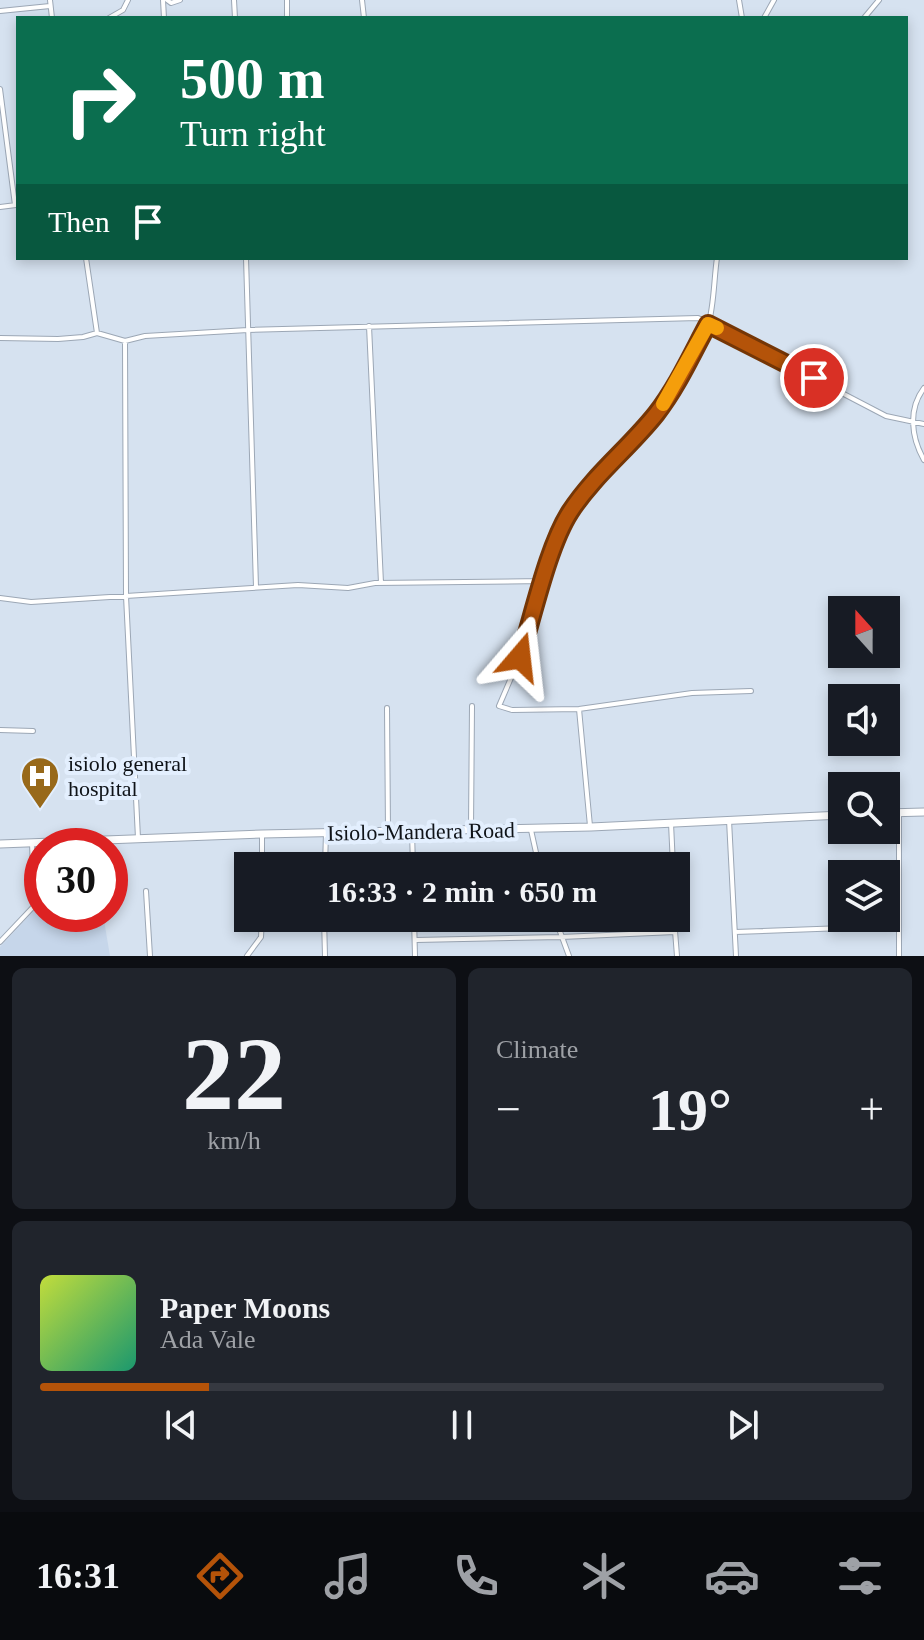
<!DOCTYPE html>
<html lang="en">
<head>
<meta charset="utf-8">
<style>
  :root { --surface:#171b24; --page:#20242c; --text:#f1f3f6; --muted:#9ea1a6; --line:#363941; --accent:#b45309 }
  body { margin:0; font-family:"Times New Roman",serif; background:var(--page); color:var(--text); height:100vh; display:flex; flex-direction:column; font-size:30px; white-space:nowrap }
  * { box-sizing:border-box; margin:0 }
  p { font-size:26px; color:var(--muted) }
  .icon { flex:none; width:44px; height:44px; fill:none; stroke:currentColor; stroke-width:2; stroke-linecap:round; stroke-linejoin:round }
  .map { position:relative; height:956px; overflow:hidden }
  .sheet { display:flex; flex-direction:column; gap:12px; padding:12px; background:#0d0f14; flex:1 }
  .sheet>* { flex:none }
  .hud { position:absolute; left:16px; top:16px; width:892px; height:244px; border-radius:0px; box-shadow:0 4px 12px #0003; background:#0b6e4f; color:#fff; overflow:hidden }
  .needle { width:52px; rotate:339deg }
  .fabs { position:absolute; left:828px; top:596px; display:grid; gap:16px }
  .fabs a { display:grid; place-items:center; width:72px; height:72px; border-radius:0px; background:var(--surface); box-shadow:0 4px 12px #0003; font-size:40px }
  .speed { position:absolute; left:24px; top:828px; display:flex; gap:16px; font-size:40px; font-weight:700; text-align:center }
  .speed>* { display:grid; place-content:center; width:104px; height:104px; border-radius:50%; background:var(--surface); box-shadow:0 4px 12px #0003; line-height:1 }
  .speed .limit { border:12px solid #d22; background:#fff; color:#111 }
  .pin { position:absolute; display:grid; place-items:center; width:68px; height:68px; color:#fff; margin:-34px; border:4px solid #fff; border-radius:50%; box-shadow:0 2px 8px #0007 }
  .me { position:absolute; width:88px; margin:-44px; rotate:17deg; stroke-linejoin:round; filter:drop-shadow(0 0 6px #0008) }
  .turn { display:flex; align-items:center; gap:28px; height:168px; padding:0 32px; font-size:36px }
  .turn .icon { width:104px; height:104px; stroke-width:2.5 }
  .turn b { display:block; font-size:56px; line-height:68px }
  .then { display:flex; align-items:center; height:76px; padding:0 32px; background:#0003; gap:16px; font-size:30px }
  .big { font-size:60px; font-weight:700; line-height:1.1 }
  .sheet .widget { flex:1; display:flex; flex-direction:column; justify-content:center; gap:12px; min-width:0; padding:0 28px; border-radius:12px; background:var(--page) }
  .sheet .dial { align-items:center; gap:0 }
  .dial b { font-size:104px; line-height:1 }
  .song { display:flex; align-items:center; gap:24px }
  .cover { width:96px; height:96px; border-radius:12px; background:linear-gradient(135deg,hsl(70 70% 55%),hsl(160 70% 35%)) }
  .played { height:8px; border-radius:4px; background:linear-gradient(90deg,var(--accent) 20%,var(--line) 20%) }
  .keys { display:flex; justify-content:space-around; direction:ltr }
  .heat { display:flex; justify-content:space-between; align-items:center; font-size:44px; direction:ltr }
  .sheet .tiles { flex:1; display:grid; gap:12px; grid-template-columns:1fr 1fr }
  .widget:last-child { grid-column:span 2 }
  .trip { position:absolute; left:234px; top:852px; width:456px; height:80px; border-radius:0px; background:var(--surface); box-shadow:0 4px 12px #0003; font-weight:700; line-height:80px; text-align:center }
  .dock { display:flex; height:128px; justify-content:space-around; align-items:center; background:#090b0e; color:var(--muted) }
  .dock .icon { width:56px; height:56px }
  .dock .current { color:var(--accent) }
  .dock b { font-size:36px; color:var(--text) }
  .map>svg:first-child { display:block }
</style>
</head>
<body>
<div class="map">
<svg width="924" height="956" viewBox="0 0 924 956">
  <rect width="100%" height="100%" fill="#d6e2f0"/>
  <path fill="#c6d6ea" d="M 42,902 L 42,914 L 103,914 L 110,956 L 0,956 L 0,947 Z"/>
  <g fill="none" stroke-linecap="round" stroke-linejoin="round">
    <defs>
      <path id="minor" d="M 50,0 L 52,18
        M 163,0 L 164,18
        M 167,0 L 171,3 L 180,0
        M 234,0 L 235,18
        M 362,0 L 364,18
        M 739,0 L 742,18
        M 0,11 L 50,6
        M 109,18 L 123,10 L 128,0
        M 287,18 L 287,0
        M 764,18 L 774,0
        M 864,18 L 879,0
        M 0,89 L 15,205
        M 0,207 L 16,205
        M 86,258 L 97,333
        M 246,258 L 256,587
        M 717,258 C 714,277 714,308 708,325 C 698,351 672,395 654,416 C 622,455 584,486 560,531 L 520,657 L 499,706 L 512,710 L 579,709 L 692,693 L 751,691
        M 369,326 L 381,583
        M 0,338 L 58,339 L 83,337 L 97,333 L 125,341 L 145,336 L 248,330 L 698,318 L 886,416 L 924,424
        M 125,341 L 126,596 L 138,838
        M 924,388 C 908,409 911,437 924,460
        M 0,598 L 31,602 L 298,585 L 348,588 L 375,583 L 544,581
        M 387,708 L 388,830
        M 579,709 L 590,826
        M 0,730 L 33,731
        M 899,814 L 899,956
        M 729,820 L 736,956
        M 671,823 L 673,866
        M 471,828 L 472,706
        M 531,830 L 539,866
        M 412,832 L 413,866
        M 262,866 L 262,834
        M 325,866 L 326,833
        M 146,891 L 150,956
        M 42,914 L 49,921 L 57,914
        M 324,918 L 325,956
        M 414,918 L 415,956
        M 555,918 L 569,956
        M 674,918 L 677,956
        M 735,932 L 899,926
        M 416,940 L 561,937 L 675,932
        M 0,942 L 34,906 L 32,842
        M 247,956 L 261,937 L 262,918"/>
      <path id="trunk" d="M 886,813 L 924,812
        M 0,844 L 262,834 L 591,827 L 842,815"/>
    </defs>
    <use href="#minor" stroke="#9ca7b5" stroke-width="6"/>
    <use href="#trunk" stroke="#9ca7b5" stroke-width="9"/>
    <use href="#minor" stroke="#fff" stroke-width="4"/>
    <use href="#trunk" stroke="#fff" stroke-width="7"/>
  </g>
  <g fill="none" stroke-linecap="round" stroke-linejoin="round">
    <defs>
      <path id="route" d="M 520,657 C 533,616 548,546 570,512 C 594,475 629,448 656,414 C 677,387 692,354 708,324 L 814,378"/>
    </defs>
    <use href="#route" stroke="#753606" stroke-width="20"/>
    <use href="#route" stroke="#b45309" stroke-width="14"/>
    <path stroke="#f59e0b" stroke-width="14" d="M 663,404 L 708,324 L 717,328"/>
  </g>
  <defs>
    <symbol id="hospital-pin" viewBox="-11 -11 22 30"><path d="M0 17L-7.5 6A9.5 9.5 0 1 1 7.5 6Z" fill="#98691a" stroke="#e3effe"/><path d="M-5-5h3v3.5h4V-5h3V5h-3V1.5h-4V5h-3Z" fill="#fff"/></symbol>
  </defs>
  <g fill-rule="evenodd">
    <use href="#hospital-pin" x="18" y="754" width="44" height="60"/>
  </g>
  <g text-anchor="middle" stroke-width="8" stroke-linejoin="round" paint-order="stroke">
    <g font-size="22" fill="#0f1318" stroke="#e3effe" text-anchor="start">
      <text x="68" y="771">isiolo general<tspan x="68" dy="25">hospital</tspan></text>
    </g>
    <g font-size="22" fill="#0f1318" stroke="#e3effe">
      <text transform="translate(421 831) rotate(-1)" y="8">Isiolo-Mandera Road</text>
    </g>
  </g>
</svg>
<div class="fabs">
<a><svg class="needle" viewBox="-14 -14 28 28"><path d="M0-13l5 13h-10z" fill="#e53935"/><path d="M0 13l5-13h-10z" fill="#9ea1a6"/></svg></a>
<a><svg class="icon" aria-label="sound" viewBox="0 0 24 24"><path d="M4 9h4l5-4v14l-5-4H4zM17 9q2 3 0 6"/></svg></a>
<a><svg class="icon" aria-label="search" viewBox="0 0 24 24"><circle cx="10" cy="10" r="6"/><path d="M15 15l6 6"/></svg></a>
<a><svg class="icon" aria-label="layers" viewBox="0 0 24 24"><path d="M12 4l9 5-9 5-9-5zM3 14l9 5 9-5"/></svg></a>
</div>
<div class="speed"><div class="limit">30</div></div>
<div class="pin" style="left:814px;top:378px;background:#d93025"><svg class="icon" aria-label="arrive" viewBox="0 0 24 24"><path d="M6 21V4h12l-3 4 3 4H6"/></svg></div>
<svg class="me" style="left:520px;top:657px" viewBox="-20 -20 40 40"><path d="M0-17L14 15 0 8-14 15z" fill="#b45309" stroke="#fff" stroke-width="4"/></svg>
<div class="trip">16:33 · 2 min · 650 m</div>
<div class="hud">
<div class="turn"><svg class="icon" aria-label="right" viewBox="0 0 24 24"><path d="M7 20v-9h11M14 6l5 5-5 5"/></svg><div><b>500 m</b>Turn right</div></div>
<div class="then">Then<svg class="icon" aria-label="arrive" viewBox="0 0 24 24"><path d="M6 21V4h12l-3 4 3 4H6"/></svg></div>
</div>
</div>
<section class="sheet">
<div class="tiles">
<div class="widget dial"><b>22</b><p>km/h</p></div>
<div class="widget"><p>Climate</p>
<div class="heat"><a>−</a><b class="big">19°</b><a>+</a></div>
</div>
<div class="widget">
<div class="song"><i class="cover"></i><div><b>Paper Moons</b><p>Ada Vale</p></div></div>
<div class="played"></div>
<div class="keys"><svg class="icon" aria-label="previous" viewBox="0 0 24 24"><path d="M18 5L8 12l10 7zM5 5v14"/></svg><svg class="icon" aria-label="pause" viewBox="0 0 24 24"><path d="M8 5v14M16 5v14"/></svg><svg class="icon" aria-label="next" viewBox="0 0 24 24"><path d="M6 5l10 7-10 7zM19 5v14"/></svg></div>
</div>
</div>
</section>
<nav class="dock">
<b>16:31</b>
<svg class="icon current" aria-label="directions" viewBox="0 0 24 24"><path d="M12 3l9 9-9 9-9-9zM9 14v-3h6M13 9l2 2-2 2"/></svg>
<svg class="icon" aria-label="music" viewBox="0 0 24 24"><path d="M9 18V5l10-2v13"/><circle cx="6" cy="18" r="3"/><circle cx="16" cy="16" r="3"/></svg>
<svg class="icon" aria-label="phone" viewBox="0 0 24 24"><path d="M5 4h4l2 5-3 2q2 4 5 5l2-3 5 2v4C11 20 4 13 5 4z"/></svg>
<svg class="icon" aria-label="climate" viewBox="0 0 24 24"><path d="M12 3v18M4 7l16 10M4 17L20 7"/></svg>
<svg class="icon" aria-label="car" viewBox="0 0 24 24"><path d="M5 17H2v-5l4-1 3-4h7l3 4 3 1v5h-3M9 17h6M6 11h13"/><circle cx="7" cy="17" r="2"/><circle cx="17" cy="17" r="2"/></svg>
<svg class="icon" aria-label="filters" viewBox="0 0 24 24"><path d="M4 7h16M4 17h16"/><circle cx="9" cy="7" r="2"/><circle cx="15" cy="17" r="2"/></svg>
</nav>
</body>
</html>
